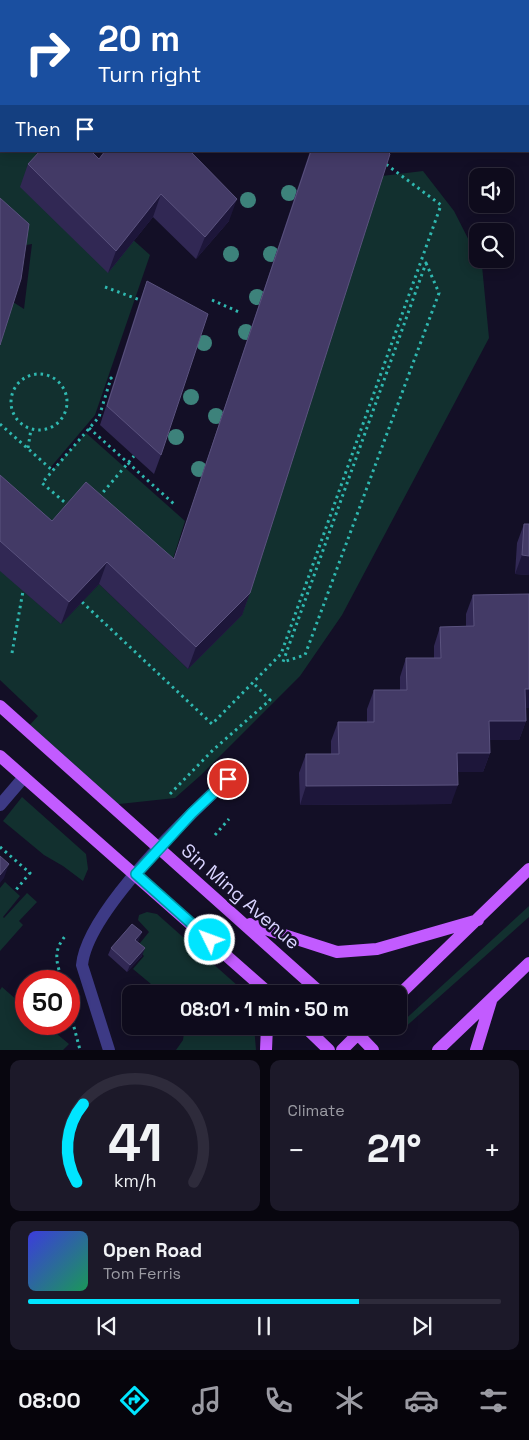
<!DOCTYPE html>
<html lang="en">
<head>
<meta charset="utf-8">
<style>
  :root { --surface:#0e0b1c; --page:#1c1929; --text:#f1f3f6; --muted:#9b9ba3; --line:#2e2b3b; --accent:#00e5ff }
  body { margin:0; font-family:"Space Grotesk",sans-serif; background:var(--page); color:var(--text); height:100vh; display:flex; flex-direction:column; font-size:19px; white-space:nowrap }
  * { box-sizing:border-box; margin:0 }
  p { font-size:16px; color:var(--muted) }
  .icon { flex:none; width:28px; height:28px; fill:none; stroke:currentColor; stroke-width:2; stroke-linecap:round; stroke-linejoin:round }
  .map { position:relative; height:1050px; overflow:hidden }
  .drawer { display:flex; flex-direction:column; gap:10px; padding:10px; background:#08060f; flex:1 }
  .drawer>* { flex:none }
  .banner { position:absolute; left:0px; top:0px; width:530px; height:152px; box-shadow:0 2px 12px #0003,0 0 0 1px var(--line); background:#1a4fa0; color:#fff; overflow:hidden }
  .fabs { position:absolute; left:469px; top:168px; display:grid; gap:10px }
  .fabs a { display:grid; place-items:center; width:45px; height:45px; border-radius:10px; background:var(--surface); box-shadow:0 2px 12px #0003,0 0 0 1px var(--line); font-size:25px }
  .speed { position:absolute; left:15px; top:970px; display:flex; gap:10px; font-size:25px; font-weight:700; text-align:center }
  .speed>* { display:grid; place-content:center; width:65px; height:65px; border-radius:50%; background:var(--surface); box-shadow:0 2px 12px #0003,0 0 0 1px var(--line); line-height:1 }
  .speed .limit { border:8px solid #d22; background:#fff; color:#111 }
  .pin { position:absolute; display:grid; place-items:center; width:42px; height:42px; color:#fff; margin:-21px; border:2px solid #fff; border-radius:50%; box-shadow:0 1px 5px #0007 }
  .me { position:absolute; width:55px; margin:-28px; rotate:312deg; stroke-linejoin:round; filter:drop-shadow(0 0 4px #0008) }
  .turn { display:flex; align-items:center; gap:18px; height:105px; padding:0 15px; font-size:22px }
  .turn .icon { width:65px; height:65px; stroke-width:2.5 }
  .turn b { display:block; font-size:35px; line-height:42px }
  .then { display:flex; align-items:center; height:48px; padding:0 15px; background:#0003; gap:10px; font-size:19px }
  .big { font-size:38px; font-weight:700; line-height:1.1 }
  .drawer .card { flex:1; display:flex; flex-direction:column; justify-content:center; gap:8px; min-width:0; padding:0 18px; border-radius:10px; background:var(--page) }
  .drawer .dial { align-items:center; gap:0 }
  .dial svg { height:130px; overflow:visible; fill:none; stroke:var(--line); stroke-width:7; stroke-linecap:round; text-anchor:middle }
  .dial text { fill:var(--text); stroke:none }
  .song { display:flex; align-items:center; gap:15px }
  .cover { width:60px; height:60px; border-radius:8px; background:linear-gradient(135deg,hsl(240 70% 55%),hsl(150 70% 35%)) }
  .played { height:5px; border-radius:2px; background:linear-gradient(90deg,var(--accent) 70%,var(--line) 70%) }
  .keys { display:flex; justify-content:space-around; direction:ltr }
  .heat { display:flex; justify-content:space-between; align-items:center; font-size:28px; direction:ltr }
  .drawer .tiles { flex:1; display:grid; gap:10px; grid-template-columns:1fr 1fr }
  .card:last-child { grid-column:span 2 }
  .trip { position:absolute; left:122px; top:985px; width:285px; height:50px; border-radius:10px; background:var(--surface); box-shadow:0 2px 12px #0003,0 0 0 1px var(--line); font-weight:700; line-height:50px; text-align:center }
  .menu { display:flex; height:80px; justify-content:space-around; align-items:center; background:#06040b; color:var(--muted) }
  .menu .icon { width:35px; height:35px }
  .menu .selected { color:var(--accent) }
  .menu b { font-size:22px; color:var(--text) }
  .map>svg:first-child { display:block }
</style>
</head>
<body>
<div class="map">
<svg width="529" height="1050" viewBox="0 0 529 1050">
  <rect width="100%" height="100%" fill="#130f26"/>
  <path fill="#12302f" d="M 0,121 L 1,151 L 34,151 L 150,255 L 95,415 L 50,468 L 52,470 L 86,433 L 185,521 L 166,581 L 52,534 L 0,488 L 0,342 L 13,302 L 24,309 L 32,244 L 21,246 L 0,228 Z
    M 423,171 L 454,211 L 482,266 L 489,338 L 342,615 L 300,676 L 201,775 L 175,798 L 110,805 L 26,729 L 38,716 L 0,680 L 0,570 L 61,624 L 99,584 L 188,669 L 242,615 L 382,176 Z
    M 22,797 L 86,854 L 88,869 L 83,881 L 63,866 L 44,855 L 3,821 Z
    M 5,882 L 20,896 L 3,917 L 4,918 L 27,893 L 37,902 L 19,921 L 23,925 L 0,951 L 0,888 Z
    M 529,906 L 529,917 L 402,1030 L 399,1028 L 399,1025 Z
    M 147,912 L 157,914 L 247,994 L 163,994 L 133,969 L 144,956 L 136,948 L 149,932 L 138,920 L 139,915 Z
    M 2,987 L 26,1008 L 26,1024 L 45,1024 L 69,1044 L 63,1050 L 0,1050 L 0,990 Z
    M 185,1026 L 254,1026 L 256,1050 L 176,1050 L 183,1040 Z"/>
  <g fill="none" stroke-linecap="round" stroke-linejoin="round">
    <path stroke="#2fb8b0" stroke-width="3" stroke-dasharray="2.5 4" stroke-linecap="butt" d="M 87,0 L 88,1
      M 434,1 L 435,0
      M 426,263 L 439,293 L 305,655 L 283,662 Z
      M 105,287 L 140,300
      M 212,300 L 239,312
      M11 402a28 28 0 1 1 56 0a28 28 0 1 1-56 0Z
      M 0,424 L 52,470
      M 89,428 L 174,504
      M 28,448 L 31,429
      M 99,497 L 134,456
      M 69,506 L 42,483 L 99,417 L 111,378 L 114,382
      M 82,602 L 212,724 L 281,654 L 441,205 L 383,162
      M 12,653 L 23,591
      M 170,794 L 213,750 L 270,700 L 253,683
      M 215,835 L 229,819
      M 0,847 L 30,873 L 15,891
      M 59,970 C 55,956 56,947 66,935
      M 69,1008 L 80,1050"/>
    <path stroke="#3d3a85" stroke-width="12" d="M 0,805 L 24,777
      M 109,1050 L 82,965 C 87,912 188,816 228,779"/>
    <path stroke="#c25bff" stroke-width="12" d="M 0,706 L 322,994
      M 0,756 L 270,994
      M 250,924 L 337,952 L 377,949 L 478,920
      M 399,995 L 529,869
      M 304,1026 L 329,1050
      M 350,1026 L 373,1050
      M 266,1050 L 267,1026
      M 342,1050 L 366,1026
      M 438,1050 L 529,963
      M 476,1050 L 491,1001"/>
  </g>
  <g fill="#3d827b">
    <circle cx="289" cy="193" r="8"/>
    <circle cx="248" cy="200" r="8"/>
    <circle cx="231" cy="254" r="8"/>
    <circle cx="271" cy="254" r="8"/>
    <circle cx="257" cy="297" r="8"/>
    <circle cx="246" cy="332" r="8"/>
    <circle cx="204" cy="343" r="8"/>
    <circle cx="191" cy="397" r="8"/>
    <circle cx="216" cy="416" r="8"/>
    <circle cx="176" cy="437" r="8"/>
    <circle cx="199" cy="469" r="8"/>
  </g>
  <path fill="#312854" d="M 164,0 L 175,0 L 174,1 L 165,1 Z
    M 295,0 L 323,0 L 322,1 L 320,1 L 319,0 L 318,1 L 297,1 Z
    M 335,0 L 408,0 L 406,1 L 335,1 Z
    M 0,53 L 1,54 L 1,151 L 0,152 Z
    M 310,151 L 387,151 L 250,593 L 242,615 L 188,669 L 99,584 L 61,624 L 0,571 L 0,475 L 52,521 L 174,559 Z
    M 99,159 L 229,221 L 196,259 L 153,217 L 108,273 L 20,187 L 28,164 Z
    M 147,281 L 161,455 L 154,474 L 100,425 L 140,300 Z
    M 524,524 L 529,524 L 529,575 L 515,574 L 517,543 Z
    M 529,594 L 529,708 L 526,708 L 526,721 L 519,740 L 490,740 L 490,753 L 483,772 L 458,772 L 451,804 L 300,805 L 299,773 L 306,754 L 331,754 L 331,741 L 338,722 L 367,722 L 367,709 L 374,690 L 400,690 L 400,677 L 406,658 L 434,658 L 434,646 L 440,627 L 466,626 L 466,614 L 473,595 Z
    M 139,940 L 137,942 L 142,956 L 127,972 L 108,955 L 111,948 Z"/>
  <path fill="#1d163a" d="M 401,0 L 408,0 L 406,1 L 400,1 Z
    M 1,142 L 1,151 L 0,152 L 0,145 Z
    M 161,194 L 153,217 L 108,273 L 116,251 Z
    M 237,199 L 229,221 L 196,259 L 205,237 Z
    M 522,555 L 529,556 L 529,575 L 515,574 Z
    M 107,562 L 99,584 L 61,624 L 69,602 Z
    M 250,593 L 242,615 L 188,669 L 196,647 Z
    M 525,689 L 529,689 L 529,708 L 518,708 Z
    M 489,721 L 526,721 L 519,740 L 483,740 Z
    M 457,753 L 490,753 L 483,772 L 450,772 Z
    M 458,785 L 451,804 L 300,805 L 306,786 Z
    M 9,864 L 4,878 L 0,883 L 0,875 Z
    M 142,932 L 139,940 L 132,947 L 135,940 Z
    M 145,948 L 142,956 L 127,972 L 130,965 Z"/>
  <path fill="#433a66" stroke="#5a527e" d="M 337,0 L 384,0 L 384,1 L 337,1 Z
    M 0,53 L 1,54 L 1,132 L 0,131 Z
    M 40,151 L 91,151 L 99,159 L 105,151 L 190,151 L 237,199 L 205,237 L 161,194 L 116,251 L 28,164 Z
    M 311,151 L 387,151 L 390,154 L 250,593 L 196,647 L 107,562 L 69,602 L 0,541 L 0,475 L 52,521 L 86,482 L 174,559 Z
    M 0,198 L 29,224 L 21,279 L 0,345 Z
    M 147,281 L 208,314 L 161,455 L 107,406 Z
    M 524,524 L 529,524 L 529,556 L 522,555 Z
    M 529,594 L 529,689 L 525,689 L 526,721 L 489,721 L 490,753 L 457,753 L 458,785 L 306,786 L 306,754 L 339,754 L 338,722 L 374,722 L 374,690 L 407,690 L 406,658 L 441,658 L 440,627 L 474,626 L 473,595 Z
    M 0,856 L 9,864 L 0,875 Z
    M 132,924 L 142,932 L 135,940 L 145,948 L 130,965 L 111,948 Z"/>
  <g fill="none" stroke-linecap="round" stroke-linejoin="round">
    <defs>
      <path id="route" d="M 210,940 L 136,874 L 192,813 L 228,779"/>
    </defs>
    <use href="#route" stroke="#0095a6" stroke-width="12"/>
    <use href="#route" stroke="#00e5ff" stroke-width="9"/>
  </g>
  <g text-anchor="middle" stroke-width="5" stroke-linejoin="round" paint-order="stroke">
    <g font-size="19" fill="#d9d4ff" stroke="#130f26">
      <text transform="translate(241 896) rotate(41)" y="7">Sin Ming Avenue</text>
    </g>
  </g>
</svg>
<div class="fabs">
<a><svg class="icon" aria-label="sound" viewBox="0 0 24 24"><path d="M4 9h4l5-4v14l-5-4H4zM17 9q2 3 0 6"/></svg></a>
<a><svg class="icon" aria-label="search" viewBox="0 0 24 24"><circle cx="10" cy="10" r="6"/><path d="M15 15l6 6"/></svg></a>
</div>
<div class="speed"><div class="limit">50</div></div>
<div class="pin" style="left:228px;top:779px;background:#d93025"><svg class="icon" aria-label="arrive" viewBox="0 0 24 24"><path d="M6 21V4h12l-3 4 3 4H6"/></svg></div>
<svg class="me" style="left:210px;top:940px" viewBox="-20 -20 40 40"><circle r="17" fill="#00e5ff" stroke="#fff" stroke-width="3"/><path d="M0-11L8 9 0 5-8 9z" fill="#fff"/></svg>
<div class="trip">08:01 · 1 min · 50 m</div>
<div class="banner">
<div class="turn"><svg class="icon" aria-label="right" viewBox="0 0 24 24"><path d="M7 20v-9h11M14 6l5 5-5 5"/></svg><div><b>20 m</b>Turn right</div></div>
<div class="then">Then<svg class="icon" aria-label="arrive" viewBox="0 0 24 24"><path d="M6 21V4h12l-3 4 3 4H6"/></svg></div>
</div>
</div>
<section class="drawer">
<div class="tiles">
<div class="card dial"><svg viewBox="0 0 100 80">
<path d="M14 69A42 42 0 1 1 86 69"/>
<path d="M14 69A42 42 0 0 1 18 21" stroke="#00e5ff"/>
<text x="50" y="56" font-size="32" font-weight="700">41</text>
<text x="50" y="72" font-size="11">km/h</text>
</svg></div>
<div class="card"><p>Climate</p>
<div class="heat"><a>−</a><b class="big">21°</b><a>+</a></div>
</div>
<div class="card">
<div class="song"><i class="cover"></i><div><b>Open Road</b><p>Tom Ferris</p></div></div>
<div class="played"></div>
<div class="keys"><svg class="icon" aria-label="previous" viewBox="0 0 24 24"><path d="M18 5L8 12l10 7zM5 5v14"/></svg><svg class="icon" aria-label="pause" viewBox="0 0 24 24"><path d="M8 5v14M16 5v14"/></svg><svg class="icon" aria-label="next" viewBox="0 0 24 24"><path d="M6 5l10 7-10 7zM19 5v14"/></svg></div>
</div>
</div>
</section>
<nav class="menu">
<b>08:00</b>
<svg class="icon selected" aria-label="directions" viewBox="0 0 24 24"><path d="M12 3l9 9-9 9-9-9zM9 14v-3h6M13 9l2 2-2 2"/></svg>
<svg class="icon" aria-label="music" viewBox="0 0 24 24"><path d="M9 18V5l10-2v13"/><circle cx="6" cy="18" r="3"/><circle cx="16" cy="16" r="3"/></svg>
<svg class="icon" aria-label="phone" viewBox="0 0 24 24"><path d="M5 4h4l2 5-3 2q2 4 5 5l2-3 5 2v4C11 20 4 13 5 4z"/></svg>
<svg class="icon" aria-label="climate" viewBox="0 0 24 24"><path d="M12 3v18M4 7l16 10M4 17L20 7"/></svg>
<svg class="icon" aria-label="car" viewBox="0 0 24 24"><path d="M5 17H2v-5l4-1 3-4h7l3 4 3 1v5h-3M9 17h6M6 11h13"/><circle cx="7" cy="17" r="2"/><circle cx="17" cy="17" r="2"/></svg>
<svg class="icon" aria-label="filters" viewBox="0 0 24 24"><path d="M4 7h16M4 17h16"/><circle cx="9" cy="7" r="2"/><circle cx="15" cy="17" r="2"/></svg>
</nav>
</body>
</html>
